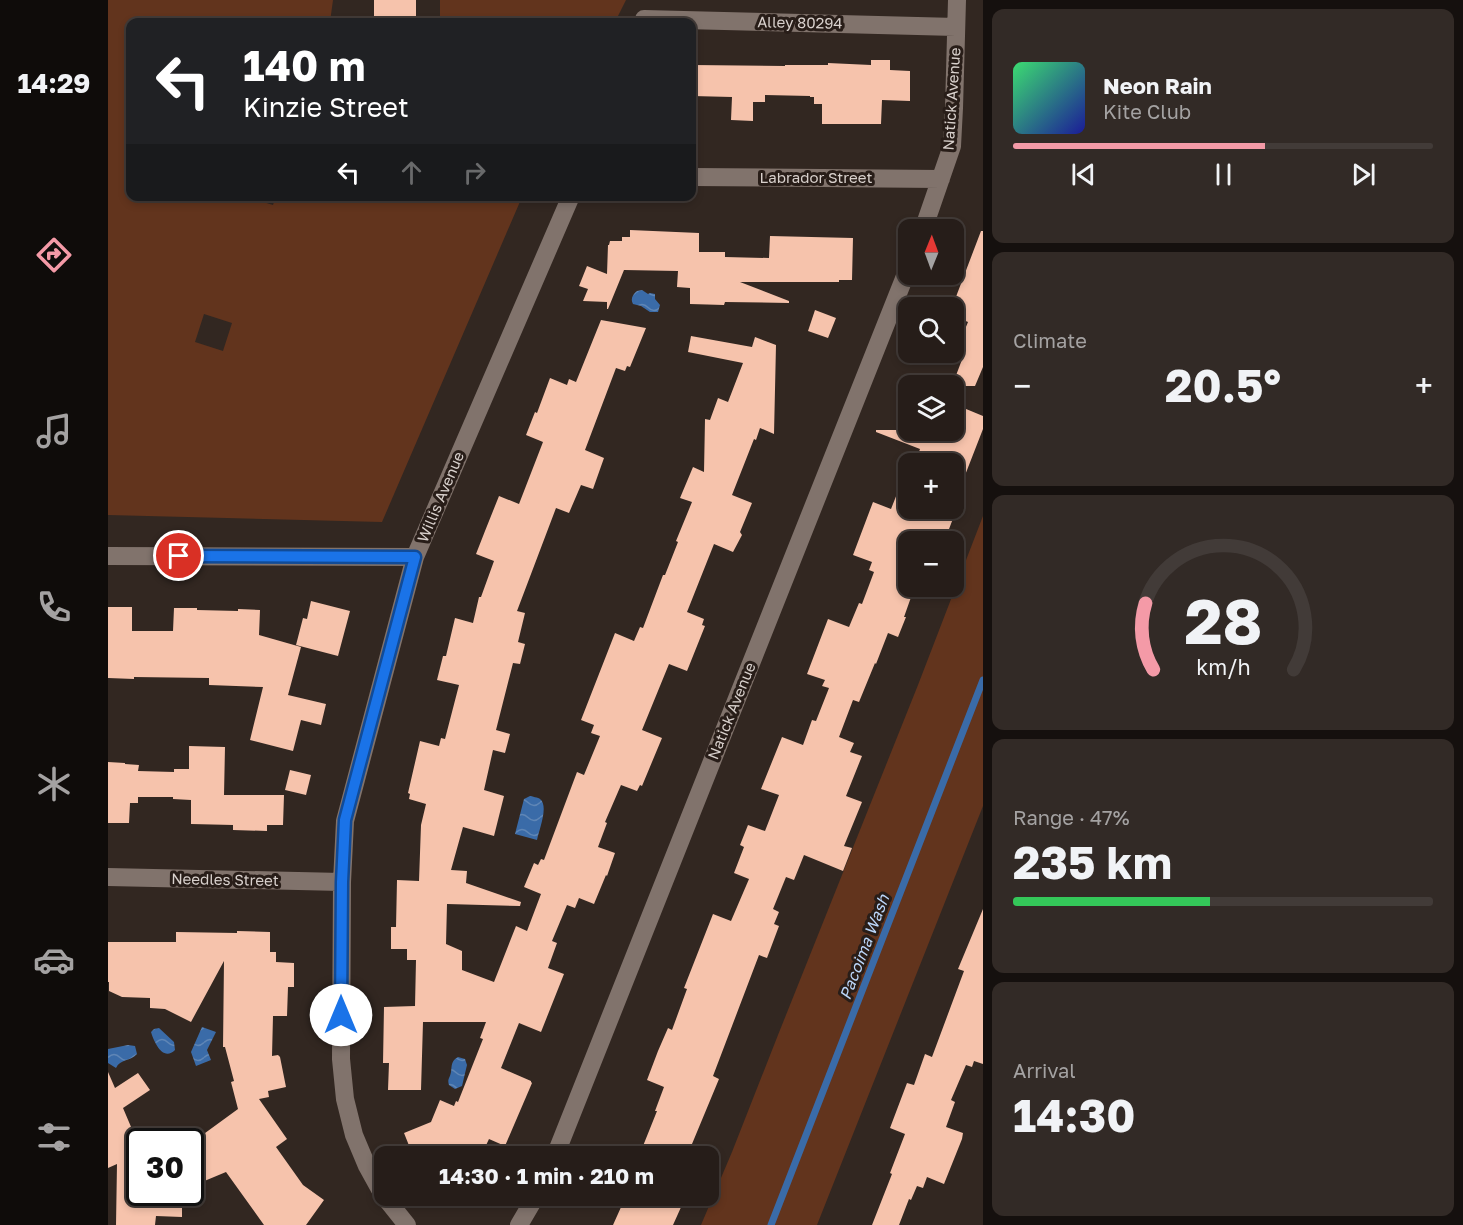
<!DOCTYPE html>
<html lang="en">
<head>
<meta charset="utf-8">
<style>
  :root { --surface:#261d19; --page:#322a26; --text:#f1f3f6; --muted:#a4a2a2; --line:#423b38; --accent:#f49aa7 }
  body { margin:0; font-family:"Golos Text",sans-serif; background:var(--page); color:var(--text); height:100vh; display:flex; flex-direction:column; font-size:22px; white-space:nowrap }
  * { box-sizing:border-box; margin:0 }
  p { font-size:20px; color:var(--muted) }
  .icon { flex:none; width:33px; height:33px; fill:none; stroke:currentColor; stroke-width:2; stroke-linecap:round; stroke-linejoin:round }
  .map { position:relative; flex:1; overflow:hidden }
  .side { display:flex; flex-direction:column; gap:9px; padding:9px; background:#15100e; width:480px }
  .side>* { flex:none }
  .hud { position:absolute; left:18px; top:18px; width:570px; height:183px; border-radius:12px; box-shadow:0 3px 9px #0003,0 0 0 2px var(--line); background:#202124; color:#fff; overflow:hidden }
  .needle { width:39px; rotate:1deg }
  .tools { position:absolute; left:790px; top:219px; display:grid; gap:12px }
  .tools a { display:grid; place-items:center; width:66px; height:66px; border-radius:12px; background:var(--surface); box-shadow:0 3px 9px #0003,0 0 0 2px var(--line); font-size:30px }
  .speed { position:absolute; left:18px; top:1128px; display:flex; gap:12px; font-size:30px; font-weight:700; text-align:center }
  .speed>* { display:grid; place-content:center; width:78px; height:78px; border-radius:50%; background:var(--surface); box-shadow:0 3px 9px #0003,0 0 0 2px var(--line); line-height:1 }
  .speed .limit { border:3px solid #111; border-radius:9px; background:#fff; color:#111 }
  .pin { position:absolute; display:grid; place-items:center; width:51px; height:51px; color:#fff; margin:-26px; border:3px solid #fff; border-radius:50%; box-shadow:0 2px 6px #0007 }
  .me { position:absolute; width:66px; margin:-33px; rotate:0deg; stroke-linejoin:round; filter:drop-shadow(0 0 4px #0008) }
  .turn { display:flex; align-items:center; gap:21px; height:126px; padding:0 18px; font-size:27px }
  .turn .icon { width:78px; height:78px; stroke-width:2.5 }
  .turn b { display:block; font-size:42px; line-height:51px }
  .lanes { display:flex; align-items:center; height:57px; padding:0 18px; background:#0003; justify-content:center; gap:30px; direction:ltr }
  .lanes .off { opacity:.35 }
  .big { font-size:45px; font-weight:700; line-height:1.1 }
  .side .card { flex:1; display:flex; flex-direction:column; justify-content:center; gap:9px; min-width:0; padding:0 21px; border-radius:12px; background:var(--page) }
  .side .dial { align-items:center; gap:0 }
  .dial svg { height:156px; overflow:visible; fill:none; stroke:var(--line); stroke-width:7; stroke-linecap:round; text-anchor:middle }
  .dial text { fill:var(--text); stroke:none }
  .song { display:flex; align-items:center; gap:18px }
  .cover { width:72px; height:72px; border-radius:9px; background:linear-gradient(135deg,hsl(140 70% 55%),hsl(240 70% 35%)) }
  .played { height:6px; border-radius:3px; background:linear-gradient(90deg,var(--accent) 60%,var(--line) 60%) }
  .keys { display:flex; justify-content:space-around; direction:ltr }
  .heat { display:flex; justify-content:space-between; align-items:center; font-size:33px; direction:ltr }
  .charge { height:9px; border-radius:4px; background:linear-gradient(90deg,#34c759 47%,var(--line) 0) }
  .trip { position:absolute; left:266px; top:1146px; width:345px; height:60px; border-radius:12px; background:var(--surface); box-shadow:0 3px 9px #0003,0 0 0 2px var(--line); font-weight:700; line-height:60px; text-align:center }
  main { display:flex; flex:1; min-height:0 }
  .menu { display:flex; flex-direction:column; width:108px; justify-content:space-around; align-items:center; background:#0f0c0a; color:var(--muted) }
  .menu .icon { width:42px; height:42px }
  .menu .active { color:var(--accent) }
  .menu b { font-size:27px; color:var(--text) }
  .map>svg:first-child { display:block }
</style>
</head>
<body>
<main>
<nav class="menu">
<b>14:29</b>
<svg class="icon active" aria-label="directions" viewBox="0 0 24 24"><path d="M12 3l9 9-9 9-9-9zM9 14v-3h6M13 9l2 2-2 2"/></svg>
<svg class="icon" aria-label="music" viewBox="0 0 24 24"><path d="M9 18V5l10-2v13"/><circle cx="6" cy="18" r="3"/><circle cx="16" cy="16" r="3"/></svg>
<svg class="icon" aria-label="phone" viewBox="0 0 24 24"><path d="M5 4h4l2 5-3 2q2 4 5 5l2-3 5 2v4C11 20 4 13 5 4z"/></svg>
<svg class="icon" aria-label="climate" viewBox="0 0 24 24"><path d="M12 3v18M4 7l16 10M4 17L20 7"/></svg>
<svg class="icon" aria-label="car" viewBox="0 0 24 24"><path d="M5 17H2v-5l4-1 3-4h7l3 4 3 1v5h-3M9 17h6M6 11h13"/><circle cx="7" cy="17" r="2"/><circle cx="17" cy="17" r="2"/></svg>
<svg class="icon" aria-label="filters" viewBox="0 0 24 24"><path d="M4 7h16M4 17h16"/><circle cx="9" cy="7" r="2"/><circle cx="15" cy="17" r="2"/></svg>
</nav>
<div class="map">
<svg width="875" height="1225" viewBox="0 0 875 1225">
  <defs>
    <pattern id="water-waves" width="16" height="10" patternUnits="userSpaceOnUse" patternTransform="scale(1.5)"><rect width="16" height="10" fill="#3a6ba8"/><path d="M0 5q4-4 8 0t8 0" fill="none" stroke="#5f86b6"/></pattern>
  </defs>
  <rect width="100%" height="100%" fill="#322721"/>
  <path fill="#62341d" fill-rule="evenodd" d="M 0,0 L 225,0 L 222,22 L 59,22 L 49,20 L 40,22 L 22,22 L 22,196 L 138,197 L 165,205 L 168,196 L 414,197 L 274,522 L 0,515 ZM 96,314 L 124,323 L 115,351 L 87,342 Z
    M 332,0 L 518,0 L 507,22 L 332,22 Z
    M 875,516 L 875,806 L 709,1225 L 593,1225 L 624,1152 L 670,1035 L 810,685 Z"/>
  <path fill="url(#water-waves)" d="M 529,291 L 534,290 L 540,294 L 542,293 L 547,294 L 547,299 L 552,305 L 550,312 L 542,312 L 533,306 L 525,304 C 522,299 525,294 529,291 Z
    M 422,796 C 423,796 431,798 432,799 C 441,806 431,830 429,840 L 407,834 L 416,799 Z
    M 94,1027 L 108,1032 L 99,1050 L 103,1060 L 88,1066 L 83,1052 Z
    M 51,1028 L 66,1042 L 67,1050 C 55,1062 46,1042 43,1032 L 46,1029 Z
    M 20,1045 L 27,1046 L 29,1054 C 23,1061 12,1059 8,1068 L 0,1063 L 0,1049 Z
    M 350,1057 L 357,1059 L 359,1065 L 354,1086 L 347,1089 L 341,1085 C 339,1079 342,1078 343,1072 C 344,1065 343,1061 350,1057 Z"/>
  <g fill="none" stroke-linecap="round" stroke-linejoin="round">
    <path stroke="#3a6ba8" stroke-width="7" d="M 663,1225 L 875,680"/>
  </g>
  <path fill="#f6c3ac" d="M 266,0 L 308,0 L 308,19 L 266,18 Z
    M 763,60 L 782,60 L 782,70 L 802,71 L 802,101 L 774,100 L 773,124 L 714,124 L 714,104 L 706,104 L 706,97 L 702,97 L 702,96 L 657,95 L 657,102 L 645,102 L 645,121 L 623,120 L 624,97 L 584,96 L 584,65 L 677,66 L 677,65 L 720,65 L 720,63 L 763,65 Z
    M 522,230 L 591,233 L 591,252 L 617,252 L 617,257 L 661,258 L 662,236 L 745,238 L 744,280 L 731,280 L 731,282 L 632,282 L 681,301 L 681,303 L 617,302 L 616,305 L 582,304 L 582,288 L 569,287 L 570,271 L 516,270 L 500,309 L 499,309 L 499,302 L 475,301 L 480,289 L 471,286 L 479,266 L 499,274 L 500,245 L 501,245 L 502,241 L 514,241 L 514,237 L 522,237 Z
    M 873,231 L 875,231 L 875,367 L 867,386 L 844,386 L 858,349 L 850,346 L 860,322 L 846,316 L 846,302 Z
    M 707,310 L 728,318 L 720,338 L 700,331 Z
    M 493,320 L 538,328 L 522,367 L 519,366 L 517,371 L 508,368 L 477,450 L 496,458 L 485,489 L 473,485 L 461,513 L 448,508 L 409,611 L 417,613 L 410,642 L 417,644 L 412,664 L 405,663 L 388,730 L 402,734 L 397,753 L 385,750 L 376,790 L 396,796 L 386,836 L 355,827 L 343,870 L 359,871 L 358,883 L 413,902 L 412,906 L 339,904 L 338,944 L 354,951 L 354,970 L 386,982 L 408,926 L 419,931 L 433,894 L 416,887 L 426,863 L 430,865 L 433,859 L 436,860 L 469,772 L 476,775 L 492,736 L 483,733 L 486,725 L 473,720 L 507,633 L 526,641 L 532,627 L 535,628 L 555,575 L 557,575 L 570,542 L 568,541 L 584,502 L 572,498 L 585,467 L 596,472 L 597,419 L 602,420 L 610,398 L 620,402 L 635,363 L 580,352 L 583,336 L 644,347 L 647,337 L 668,345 L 666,434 L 652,428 L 648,440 L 646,439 L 624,495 L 644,503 L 632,532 L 634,535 L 625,552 L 606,544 L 579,612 L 596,619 L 594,625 L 597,626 L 579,671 L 561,664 L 534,730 L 554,738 L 534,786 L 532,785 L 529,791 L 513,785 L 497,822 L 499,823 L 490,847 L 507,853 L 499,876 L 498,875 L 486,904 L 471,898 L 467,908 L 459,905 L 444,941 L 449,943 L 440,968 L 456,974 L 433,1032 L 411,1023 L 393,1068 L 423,1081 L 423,1082 L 424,1083 L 397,1146 L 381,1139 L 373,1156 L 331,1156 L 315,1149 L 304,1153 L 296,1133 L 323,1122 L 332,1100 L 346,1106 L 348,1101 L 350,1102 L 375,1039 L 372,1038 L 378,1022 L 315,1022 L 313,1090 L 280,1090 L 281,1063 L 275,1063 L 276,1007 L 307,1006 L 308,960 L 299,960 L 299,949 L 283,949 L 283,927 L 288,927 L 289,880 L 311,881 L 313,825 L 318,804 L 301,799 L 302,794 L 300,793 L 312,741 L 331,746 L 333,738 L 337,739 L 351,685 L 329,680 L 335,656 L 338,656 L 347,618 L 365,623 L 371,597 L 373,597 L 386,561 L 368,554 L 377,531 L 391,496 L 411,504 L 435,442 L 418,435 L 427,412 L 429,413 L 442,378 L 459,385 L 461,379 L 468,382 Z
    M 846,404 L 875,416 L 875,429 L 847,501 L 846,500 L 846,464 L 807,464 L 812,449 L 768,432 L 768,430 L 846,430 Z
    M 800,466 L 801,466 L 801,508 L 849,508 L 838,537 L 836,537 L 835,542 L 801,542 L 801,586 L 807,586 L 796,617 L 798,617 L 790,637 L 780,633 L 768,664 L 767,663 L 751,702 L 745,700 L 731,737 L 746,743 L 742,752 L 754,756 L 738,796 L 754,802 L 736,846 L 744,848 L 735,871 L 696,855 L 686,880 L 678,877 L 665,909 L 671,912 L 666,924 L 671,926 L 659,958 L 651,955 L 605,1076 L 611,1079 L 579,1156 L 531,1156 L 549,1111 L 547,1111 L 556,1087 L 539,1080 L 550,1051 L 560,1028 L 564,1030 L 579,989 L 576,988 L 605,914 L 623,921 L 641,879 L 626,873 L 636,847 L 632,845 L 640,825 L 657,831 L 671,795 L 653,789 L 674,737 L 695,745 L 704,720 L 708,721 L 721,688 L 714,686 L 717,680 L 699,674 L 720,619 L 741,627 L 751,603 L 754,604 L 766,572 L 761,570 L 764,562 L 745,555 L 765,502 L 783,509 Z
    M 203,601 L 242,611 L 230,656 L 188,645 L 195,618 L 199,619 Z
    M 0,607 L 24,607 L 24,631 L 65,631 L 66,608 L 89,608 L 89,610 L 130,611 L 130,609 L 152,610 L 151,635 L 193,647 L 180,695 L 218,704 L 213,725 L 193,720 L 185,751 L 142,740 L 155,687 L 101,685 L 101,678 L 26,677 L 26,679 L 0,678 Z
    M 81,746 L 117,747 L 116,795 L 176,795 L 175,825 L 159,825 L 159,831 L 125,830 L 125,825 L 83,824 L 83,800 L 65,799 L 65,797 L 30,797 L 30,803 L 22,803 L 21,823 L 0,823 L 0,762 L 17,763 L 17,764 L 31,765 L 30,771 L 66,772 L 66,769 L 81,769 Z
    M 182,770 L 203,775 L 198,795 L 177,790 Z
    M 875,909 L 875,1064 L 866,1061 L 864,1067 L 858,1065 L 843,1100 L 847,1102 L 838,1127 L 855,1133 L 854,1139 L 836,1184 L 819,1177 L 815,1188 L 809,1186 L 803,1200 L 801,1199 L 791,1225 L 764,1225 L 784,1174 L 782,1173 L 797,1134 L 782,1128 L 799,1083 L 806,1085 L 817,1054 L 824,1057 L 856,971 L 850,969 Z
    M 129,931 L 162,932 L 162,952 L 168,952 L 168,962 L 186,963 L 186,987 L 180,987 L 179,1016 L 165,1016 L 164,1056 L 170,1055 L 172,1057 L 178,1087 L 160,1091 L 161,1097 L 151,1099 L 179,1139 L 168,1147 L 195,1185 L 216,1200 L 198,1225 L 156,1225 L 118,1172 L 82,1187 L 82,1144 L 130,1109 L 123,1082 L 126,1081 L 117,1047 L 115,1047 L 116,961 L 83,1022 L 57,1009 L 42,1008 L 42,998 L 14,997 L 1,991 L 1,982 L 0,982 L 0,942 L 68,942 L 68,932 L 129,933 Z
    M 0,1072 L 7,1088 L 30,1073 L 42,1090 L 15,1108 L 32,1148 L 32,1192 L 74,1192 L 74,1217 L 48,1216 L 47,1225 L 8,1225 L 9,1164 L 0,1168 Z
    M 518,1196 L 549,1196 L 574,1205 L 565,1225 L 505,1225 Z"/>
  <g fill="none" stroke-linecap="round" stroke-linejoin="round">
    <path stroke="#81736c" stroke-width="18" d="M 536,19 L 848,27
      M 584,177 L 833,179
      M 815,230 L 844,146 L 846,108 L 849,0
      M 0,556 L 307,557
      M 0,877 L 234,882
      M 447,1156 L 801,266
      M 299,1225 L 275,1195 L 259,1166 L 246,1135 L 237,1099 L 233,1059 L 234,882 L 237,821 L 307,557 L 463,196
      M 411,1225 L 428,1196"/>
  </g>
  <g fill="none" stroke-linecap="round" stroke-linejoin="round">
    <defs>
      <path id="route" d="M 71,556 L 307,557 L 237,820 L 234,882 L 233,1015"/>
    </defs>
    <use href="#route" stroke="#114b97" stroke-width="15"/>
    <use href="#route" stroke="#1a73e8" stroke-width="10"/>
  </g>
  <g text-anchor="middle" stroke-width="6" stroke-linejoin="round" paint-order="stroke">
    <g font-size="15" fill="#d8d0cc" stroke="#281d18">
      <text transform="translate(692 23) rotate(1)" y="5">Alley 80294</text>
      <text transform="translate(844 99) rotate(-86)" y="5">Natick Avenue</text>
      <text x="708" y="183">Labrador Street</text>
      <text transform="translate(333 497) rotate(-67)" y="5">Willis Avenue</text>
      <text transform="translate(624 711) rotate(-68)" y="5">Natick Avenue</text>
      <text transform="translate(117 880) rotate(1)" y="5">Needles Street</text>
    </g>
    <g font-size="16" font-style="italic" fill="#bbd6f9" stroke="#281d18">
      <text transform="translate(756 947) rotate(-69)" y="6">Pacoima Wash</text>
    </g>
  </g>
</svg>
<div class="tools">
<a><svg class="needle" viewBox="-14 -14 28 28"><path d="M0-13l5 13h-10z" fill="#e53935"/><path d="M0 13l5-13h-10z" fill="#a4a2a2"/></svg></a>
<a><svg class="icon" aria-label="search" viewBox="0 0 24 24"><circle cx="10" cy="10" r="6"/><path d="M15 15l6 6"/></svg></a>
<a><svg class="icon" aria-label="layers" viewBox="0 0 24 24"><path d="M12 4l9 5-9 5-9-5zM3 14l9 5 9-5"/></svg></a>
<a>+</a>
<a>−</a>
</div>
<div class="speed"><div class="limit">30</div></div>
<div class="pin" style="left:71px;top:556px;background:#d93025"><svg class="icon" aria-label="arrive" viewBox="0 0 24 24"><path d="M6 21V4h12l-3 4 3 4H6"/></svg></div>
<svg class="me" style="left:233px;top:1015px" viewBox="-20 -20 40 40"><circle r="19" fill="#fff"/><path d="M0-13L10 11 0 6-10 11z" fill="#1a73e8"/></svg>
<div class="trip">14:30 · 1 min · 210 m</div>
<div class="hud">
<div class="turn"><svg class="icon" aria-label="left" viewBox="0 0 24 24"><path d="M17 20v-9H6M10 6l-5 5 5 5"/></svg><div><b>140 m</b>Kinzie Street</div></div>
<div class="lanes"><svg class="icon" aria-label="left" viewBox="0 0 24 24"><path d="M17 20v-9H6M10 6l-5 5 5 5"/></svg><svg class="icon off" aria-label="ahead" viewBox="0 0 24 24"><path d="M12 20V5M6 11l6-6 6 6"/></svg><svg class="icon off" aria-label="right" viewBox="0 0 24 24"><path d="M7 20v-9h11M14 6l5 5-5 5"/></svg></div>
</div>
</div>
<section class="side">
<div class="card">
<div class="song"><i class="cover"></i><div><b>Neon Rain</b><p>Kite Club</p></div></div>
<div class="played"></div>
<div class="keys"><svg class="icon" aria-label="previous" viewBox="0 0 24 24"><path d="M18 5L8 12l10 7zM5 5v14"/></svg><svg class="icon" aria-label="pause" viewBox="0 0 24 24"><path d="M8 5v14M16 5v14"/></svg><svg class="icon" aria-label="next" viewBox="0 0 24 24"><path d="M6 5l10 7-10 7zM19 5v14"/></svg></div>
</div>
<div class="card"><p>Climate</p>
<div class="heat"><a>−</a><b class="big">20.5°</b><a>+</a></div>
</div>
<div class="card dial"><svg viewBox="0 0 100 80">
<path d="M14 69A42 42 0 1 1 86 69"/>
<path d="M14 69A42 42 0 0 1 10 35" stroke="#f49aa7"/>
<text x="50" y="56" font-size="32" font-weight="700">28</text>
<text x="50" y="72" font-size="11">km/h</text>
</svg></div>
<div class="card"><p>Range · 47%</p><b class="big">235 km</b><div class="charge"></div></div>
<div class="card"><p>Arrival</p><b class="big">14:30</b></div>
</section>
</main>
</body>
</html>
